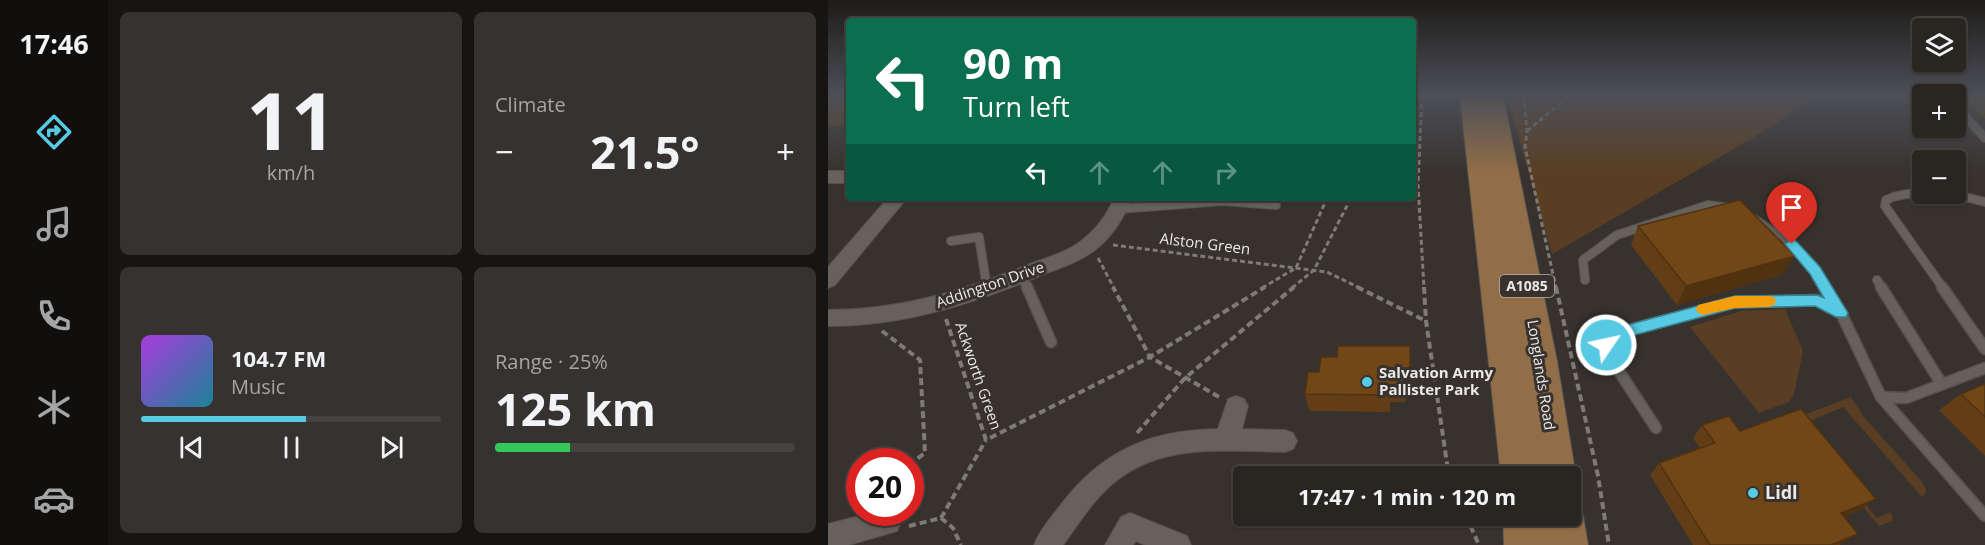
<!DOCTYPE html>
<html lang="en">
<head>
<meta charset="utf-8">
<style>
  :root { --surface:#292622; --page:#35322f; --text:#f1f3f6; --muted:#a5a5a5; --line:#454340; --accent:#57c9e2 }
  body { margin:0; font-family:"Open Sans",sans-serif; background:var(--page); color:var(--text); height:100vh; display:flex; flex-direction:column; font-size:22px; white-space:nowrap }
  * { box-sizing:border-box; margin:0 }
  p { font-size:20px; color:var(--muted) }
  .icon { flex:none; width:33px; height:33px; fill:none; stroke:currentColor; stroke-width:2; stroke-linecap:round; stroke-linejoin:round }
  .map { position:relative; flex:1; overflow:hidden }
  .details { display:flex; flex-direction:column; gap:12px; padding:12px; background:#171513; width:720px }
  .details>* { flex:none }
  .banner { position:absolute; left:18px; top:18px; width:570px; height:183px; border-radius:6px; box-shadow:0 2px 4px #0004,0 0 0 2px var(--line); background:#0b6e4f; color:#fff; overflow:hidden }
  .buttons { position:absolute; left:1084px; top:18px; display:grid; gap:12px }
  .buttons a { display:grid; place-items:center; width:54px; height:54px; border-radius:6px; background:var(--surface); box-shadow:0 2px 4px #0004,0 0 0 2px var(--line); font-size:30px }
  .speed { position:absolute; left:18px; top:448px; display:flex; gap:12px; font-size:30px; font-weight:700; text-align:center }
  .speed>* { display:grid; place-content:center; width:78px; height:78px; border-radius:50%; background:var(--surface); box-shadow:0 2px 4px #0004,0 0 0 2px var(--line); line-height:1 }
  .speed .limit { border:9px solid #d22; background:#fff; color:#111 }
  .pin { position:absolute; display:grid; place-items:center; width:51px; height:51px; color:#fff; margin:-62px -26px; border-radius:50% 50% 50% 0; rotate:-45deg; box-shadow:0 0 6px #0007 }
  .pin .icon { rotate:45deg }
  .me { position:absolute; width:66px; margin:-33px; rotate:56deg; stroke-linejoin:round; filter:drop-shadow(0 0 4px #0008) }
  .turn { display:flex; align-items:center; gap:21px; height:126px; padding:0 18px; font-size:27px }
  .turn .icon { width:78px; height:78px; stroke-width:2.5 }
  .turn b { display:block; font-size:42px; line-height:51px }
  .lanes { display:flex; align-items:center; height:57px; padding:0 18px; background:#0003; justify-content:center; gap:30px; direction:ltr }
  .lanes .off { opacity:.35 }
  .big { font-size:45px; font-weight:700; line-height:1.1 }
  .details .tile { flex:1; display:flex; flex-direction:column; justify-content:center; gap:9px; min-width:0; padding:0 21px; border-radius:9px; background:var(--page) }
  .details .dial { align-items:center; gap:0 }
  .dial b { font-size:78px; line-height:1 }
  .song { display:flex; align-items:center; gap:18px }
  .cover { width:72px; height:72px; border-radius:9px; background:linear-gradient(135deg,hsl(280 70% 55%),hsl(190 70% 35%)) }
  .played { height:6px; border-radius:3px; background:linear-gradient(90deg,var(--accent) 55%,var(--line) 55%) }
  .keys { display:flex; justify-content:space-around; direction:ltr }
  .heat { display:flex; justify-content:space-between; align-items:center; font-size:33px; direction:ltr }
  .charge { height:9px; border-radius:4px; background:linear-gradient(90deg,#34c759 25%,var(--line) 0) }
  .details .tiles { flex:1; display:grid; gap:12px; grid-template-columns:repeat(2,1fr) }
  .trip { position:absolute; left:405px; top:466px; width:348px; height:60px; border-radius:6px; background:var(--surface); box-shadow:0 2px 4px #0004,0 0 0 2px var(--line); font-weight:700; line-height:60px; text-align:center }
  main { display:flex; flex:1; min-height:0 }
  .tabs { display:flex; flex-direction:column; width:108px; justify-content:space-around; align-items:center; background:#100f0e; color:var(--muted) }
  .tabs .icon { width:42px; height:42px }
  .tabs .active { color:var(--accent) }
  .tabs b { font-size:27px; color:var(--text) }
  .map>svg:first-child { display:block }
</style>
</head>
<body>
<main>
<nav class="tabs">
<b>17:46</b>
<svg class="icon active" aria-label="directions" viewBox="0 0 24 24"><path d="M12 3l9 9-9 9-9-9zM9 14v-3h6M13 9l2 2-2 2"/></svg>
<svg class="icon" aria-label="music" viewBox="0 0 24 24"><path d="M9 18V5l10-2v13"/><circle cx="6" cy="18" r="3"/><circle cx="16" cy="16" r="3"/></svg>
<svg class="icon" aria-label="phone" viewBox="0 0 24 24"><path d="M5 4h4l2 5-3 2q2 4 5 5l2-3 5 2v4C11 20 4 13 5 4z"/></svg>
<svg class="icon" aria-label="climate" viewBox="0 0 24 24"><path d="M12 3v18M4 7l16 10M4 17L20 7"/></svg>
<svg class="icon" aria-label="car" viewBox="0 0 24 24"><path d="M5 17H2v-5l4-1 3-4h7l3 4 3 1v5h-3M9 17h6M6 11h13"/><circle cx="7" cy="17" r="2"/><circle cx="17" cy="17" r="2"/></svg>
</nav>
<section class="details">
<div class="tiles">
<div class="tile dial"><b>11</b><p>km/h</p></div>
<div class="tile"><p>Climate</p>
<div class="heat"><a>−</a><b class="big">21.5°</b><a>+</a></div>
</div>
<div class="tile">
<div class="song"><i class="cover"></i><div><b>104.7 FM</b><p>Music</p></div></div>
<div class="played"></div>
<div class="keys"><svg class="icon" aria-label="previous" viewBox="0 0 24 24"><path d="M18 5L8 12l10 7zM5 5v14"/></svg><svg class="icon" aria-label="pause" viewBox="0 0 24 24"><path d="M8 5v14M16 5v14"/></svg><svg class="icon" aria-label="next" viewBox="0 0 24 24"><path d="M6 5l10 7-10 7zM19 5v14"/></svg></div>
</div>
<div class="tile"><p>Range · 25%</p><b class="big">125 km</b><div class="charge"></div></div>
</div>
</section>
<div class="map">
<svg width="1157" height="545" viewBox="0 0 1157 545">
  <rect width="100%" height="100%" fill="#37322e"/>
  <path fill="#593e23" d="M 0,96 L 21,96 L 21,125 L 0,127 Z
    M 679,96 L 989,96 L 925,138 L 724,254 Z
    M 957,309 L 975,351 L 966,394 L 961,402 L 931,413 L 862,327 L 913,311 Z
    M 1023,397 L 1036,417 L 1094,482 L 1098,490 L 1097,494 L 1094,497 L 1015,407 L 972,425 L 1049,518 L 1062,512 L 1065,517 L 1064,521 L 1051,526 L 963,420 Z"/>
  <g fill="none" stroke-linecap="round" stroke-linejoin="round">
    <defs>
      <path id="service-far1" d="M 1128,106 L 1157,138
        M 291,209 L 395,201 L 448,205
        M 926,219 L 964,244 L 976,256 L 997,288
        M 123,241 L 151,237 L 159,288
        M 194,276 L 199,288
        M 757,280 L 755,260 L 789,235 L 880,205 L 903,208
        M 1049,280 L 1054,288
        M 1115,288 L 1057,206 L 1058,200 C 1085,187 1129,194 1157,202"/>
      <path id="service" d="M 199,287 L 223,342
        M 996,287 L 1013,313 L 1053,397 L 1157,516
        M 1053,287 L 1113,383
        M 1114,287 L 1157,349
        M 1053,397 L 1078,398 L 1157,368
        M 828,428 L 781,356 L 778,345 L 782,335 L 907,302 L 989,300 L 1011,312"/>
      <path id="minor" d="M 0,171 L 21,171 L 21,183 L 0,183 Z
        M 60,198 L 79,198 L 7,285 L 0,288 L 0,267 Z
        M 286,198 L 304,198 C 296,218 284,237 267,250 C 250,263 228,269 209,277 C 141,305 74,326 0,326 L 0,310 C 71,310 134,291 199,265 C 217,258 238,253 253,241 C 268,230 279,215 286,198 Z
        M 408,396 L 416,399 L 420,406 L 414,429 L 457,430 L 465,433 L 469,441 L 465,449 L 457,452 C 402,451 339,443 292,478 C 268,495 252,522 235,545 L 206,545 C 211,531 222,519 231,507 C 273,451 321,430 390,429 L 400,399 Z
        M 43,513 L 69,513 L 73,522 L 69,531 L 21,545 L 0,545 L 0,524 Z
        M 302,513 L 359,536 L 363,545 L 317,545 L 308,541 L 305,545 L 277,545 L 293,517 Z"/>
      <path id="primary" d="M 632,96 L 675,96 L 729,361 L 748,477 L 742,490 L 742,477 L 673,477 Z
        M 742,499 L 749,502 L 755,516 L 760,545 L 718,545 L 715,517 L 718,545 L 676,545 L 675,516 L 742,516 Z"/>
    </defs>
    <use href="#service-far1" stroke="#54504c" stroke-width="10"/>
    <use href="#service" stroke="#54504c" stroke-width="13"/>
    <use href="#minor" stroke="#54504c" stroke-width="2"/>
    <use href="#primary" stroke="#54504c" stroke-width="2"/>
    <path stroke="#7e7a76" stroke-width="3" stroke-dasharray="5 3" stroke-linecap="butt" d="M 594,96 L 590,184 L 596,288
      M 696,96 L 699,131 L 697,147 L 728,288
      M 699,131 L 741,96
      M 285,245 L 499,272 L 532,288
      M 270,258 L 286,288
      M 434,288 L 468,268 L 499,198
      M 464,288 L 486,270 L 523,198"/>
    <path stroke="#7e7a76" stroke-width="4" stroke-dasharray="7 4" stroke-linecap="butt" d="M 529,287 L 598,321
      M 596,287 L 598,321 L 621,477
      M 728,287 L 770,476 L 781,545
      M 118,319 L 158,440 L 322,357 L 285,287
      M 54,331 L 92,360 L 97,453 L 82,464
      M 391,397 L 322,357 L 437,287
      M 309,433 L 357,378 L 466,287
      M 638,516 L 651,545
      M 113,518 L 158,440
      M 81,526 L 113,518 L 125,528 L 133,545"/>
    <use href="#service-far1" stroke="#66615c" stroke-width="8"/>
    <use href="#service" stroke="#66615c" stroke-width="10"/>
    <use href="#minor" fill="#66615c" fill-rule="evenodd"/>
    <use href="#primary" fill="#926e48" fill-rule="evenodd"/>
  </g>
  <path fill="#623d15" d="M 1135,96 L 1157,96 L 1157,119 Z
    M 810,226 L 954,275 L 849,305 L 803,245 Z
    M 480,372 L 582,381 L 582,398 L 577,397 L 577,402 L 562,402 L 562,412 L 481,411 L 477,394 Z
    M 1157,384 L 1157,456 L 1111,410 L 1133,394 Z
    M 874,425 L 912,431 L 1032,510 L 1016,517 L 1012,545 L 865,545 L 822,475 L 831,463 L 872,448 L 865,438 Z"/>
  <path fill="#503211" d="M 967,256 L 954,275 L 849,305 L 858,286 Z
    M 1048,499 L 1032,510 L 998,524 L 1013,513 Z
    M 1030,534 L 1014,544 L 1003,545 Z"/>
  <path fill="#724718" stroke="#503211" stroke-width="1.5" d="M 912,200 L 967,256 L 858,286 L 810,226 Z
    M 510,346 L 582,346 L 582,381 L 576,380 L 577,385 L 561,385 L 561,395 L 477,394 L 480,372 L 491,372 L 493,357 L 509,357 Z
    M 1157,384 L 1157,417 L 1133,394 Z
    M 973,409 L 1048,499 L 1013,513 L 1030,534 L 1003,545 L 882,545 L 831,463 L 887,443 L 874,425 L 901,416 L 912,431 Z"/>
  <linearGradient id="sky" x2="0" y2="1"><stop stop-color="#1e1c19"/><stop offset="0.55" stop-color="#4d4f57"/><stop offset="1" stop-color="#4d4f57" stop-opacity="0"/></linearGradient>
  <rect width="1157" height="173" fill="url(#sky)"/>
  <path fill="#57c9e2" stroke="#398393" stroke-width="1.5" d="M 964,239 L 968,241 L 992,267 L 1020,313 L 1018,317 L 1008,317 L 987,306 L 907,308 L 788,340 L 783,350 L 778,352 L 772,350 L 770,345 L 777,331 L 907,296 L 989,295 L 996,298 L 982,274 L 957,244 Z"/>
  <path fill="#f59e0b" d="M 907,296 L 941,296 L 946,297 L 948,301 L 946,305 L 941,307 L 907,308 L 875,315 L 870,313 L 868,309 L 870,305 Z"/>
  <g fill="#57c9e2" stroke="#37322e" stroke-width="2">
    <circle cx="539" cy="382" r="6"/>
    <circle cx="925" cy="493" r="6"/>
  </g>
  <g text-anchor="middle" stroke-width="6" stroke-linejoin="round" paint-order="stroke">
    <rect fill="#37322e" stroke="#b5b1af" stroke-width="1.5" x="672" y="275" width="54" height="22" rx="4.5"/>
    <g font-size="14" font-weight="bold" fill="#ebe8e6">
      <text x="699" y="291">A1085</text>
    </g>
    <g font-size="15" fill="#ebe8e6" stroke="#37322e">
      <text transform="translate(377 244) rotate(7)" y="5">Alston Green</text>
      <text transform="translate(162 285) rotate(-19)" y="5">Addington Drive</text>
      <text transform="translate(713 375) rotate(81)" y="5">Longlands Road</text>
      <text transform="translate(150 376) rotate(71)" y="5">Ackworth Green</text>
    </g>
    <g font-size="15" font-weight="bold" fill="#ebe8e6" stroke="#37322e" text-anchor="start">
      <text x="551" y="378">Salvation Army<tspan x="551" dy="17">Pallister Park</tspan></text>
    </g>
    <g font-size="18" font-weight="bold" fill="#ebe8e6" stroke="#37322e" text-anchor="start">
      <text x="937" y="499">Lidl</text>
    </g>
  </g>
</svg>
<div class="buttons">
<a><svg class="icon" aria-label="layers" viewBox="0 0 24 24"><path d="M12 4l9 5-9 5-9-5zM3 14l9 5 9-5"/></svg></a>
<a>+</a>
<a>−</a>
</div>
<div class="speed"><div class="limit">20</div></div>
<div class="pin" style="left:964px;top:244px;background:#d93025"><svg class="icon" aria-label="arrive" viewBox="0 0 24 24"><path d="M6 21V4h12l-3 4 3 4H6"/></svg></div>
<svg class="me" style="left:778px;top:345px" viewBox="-20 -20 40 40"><circle r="17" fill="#57c9e2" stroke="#fff" stroke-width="3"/><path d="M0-11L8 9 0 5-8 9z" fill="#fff"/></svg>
<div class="trip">17:47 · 1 min · 120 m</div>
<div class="banner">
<div class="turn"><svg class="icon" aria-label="left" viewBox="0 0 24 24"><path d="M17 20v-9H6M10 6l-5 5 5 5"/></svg><div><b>90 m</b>Turn left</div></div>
<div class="lanes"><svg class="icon" aria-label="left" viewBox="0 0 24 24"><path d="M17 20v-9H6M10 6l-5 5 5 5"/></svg><svg class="icon off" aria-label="ahead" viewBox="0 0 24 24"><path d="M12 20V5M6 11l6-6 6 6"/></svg><svg class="icon off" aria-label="ahead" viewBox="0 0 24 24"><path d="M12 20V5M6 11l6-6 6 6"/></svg><svg class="icon off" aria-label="right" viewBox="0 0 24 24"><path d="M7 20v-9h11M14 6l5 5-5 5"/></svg></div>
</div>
</div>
</main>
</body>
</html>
